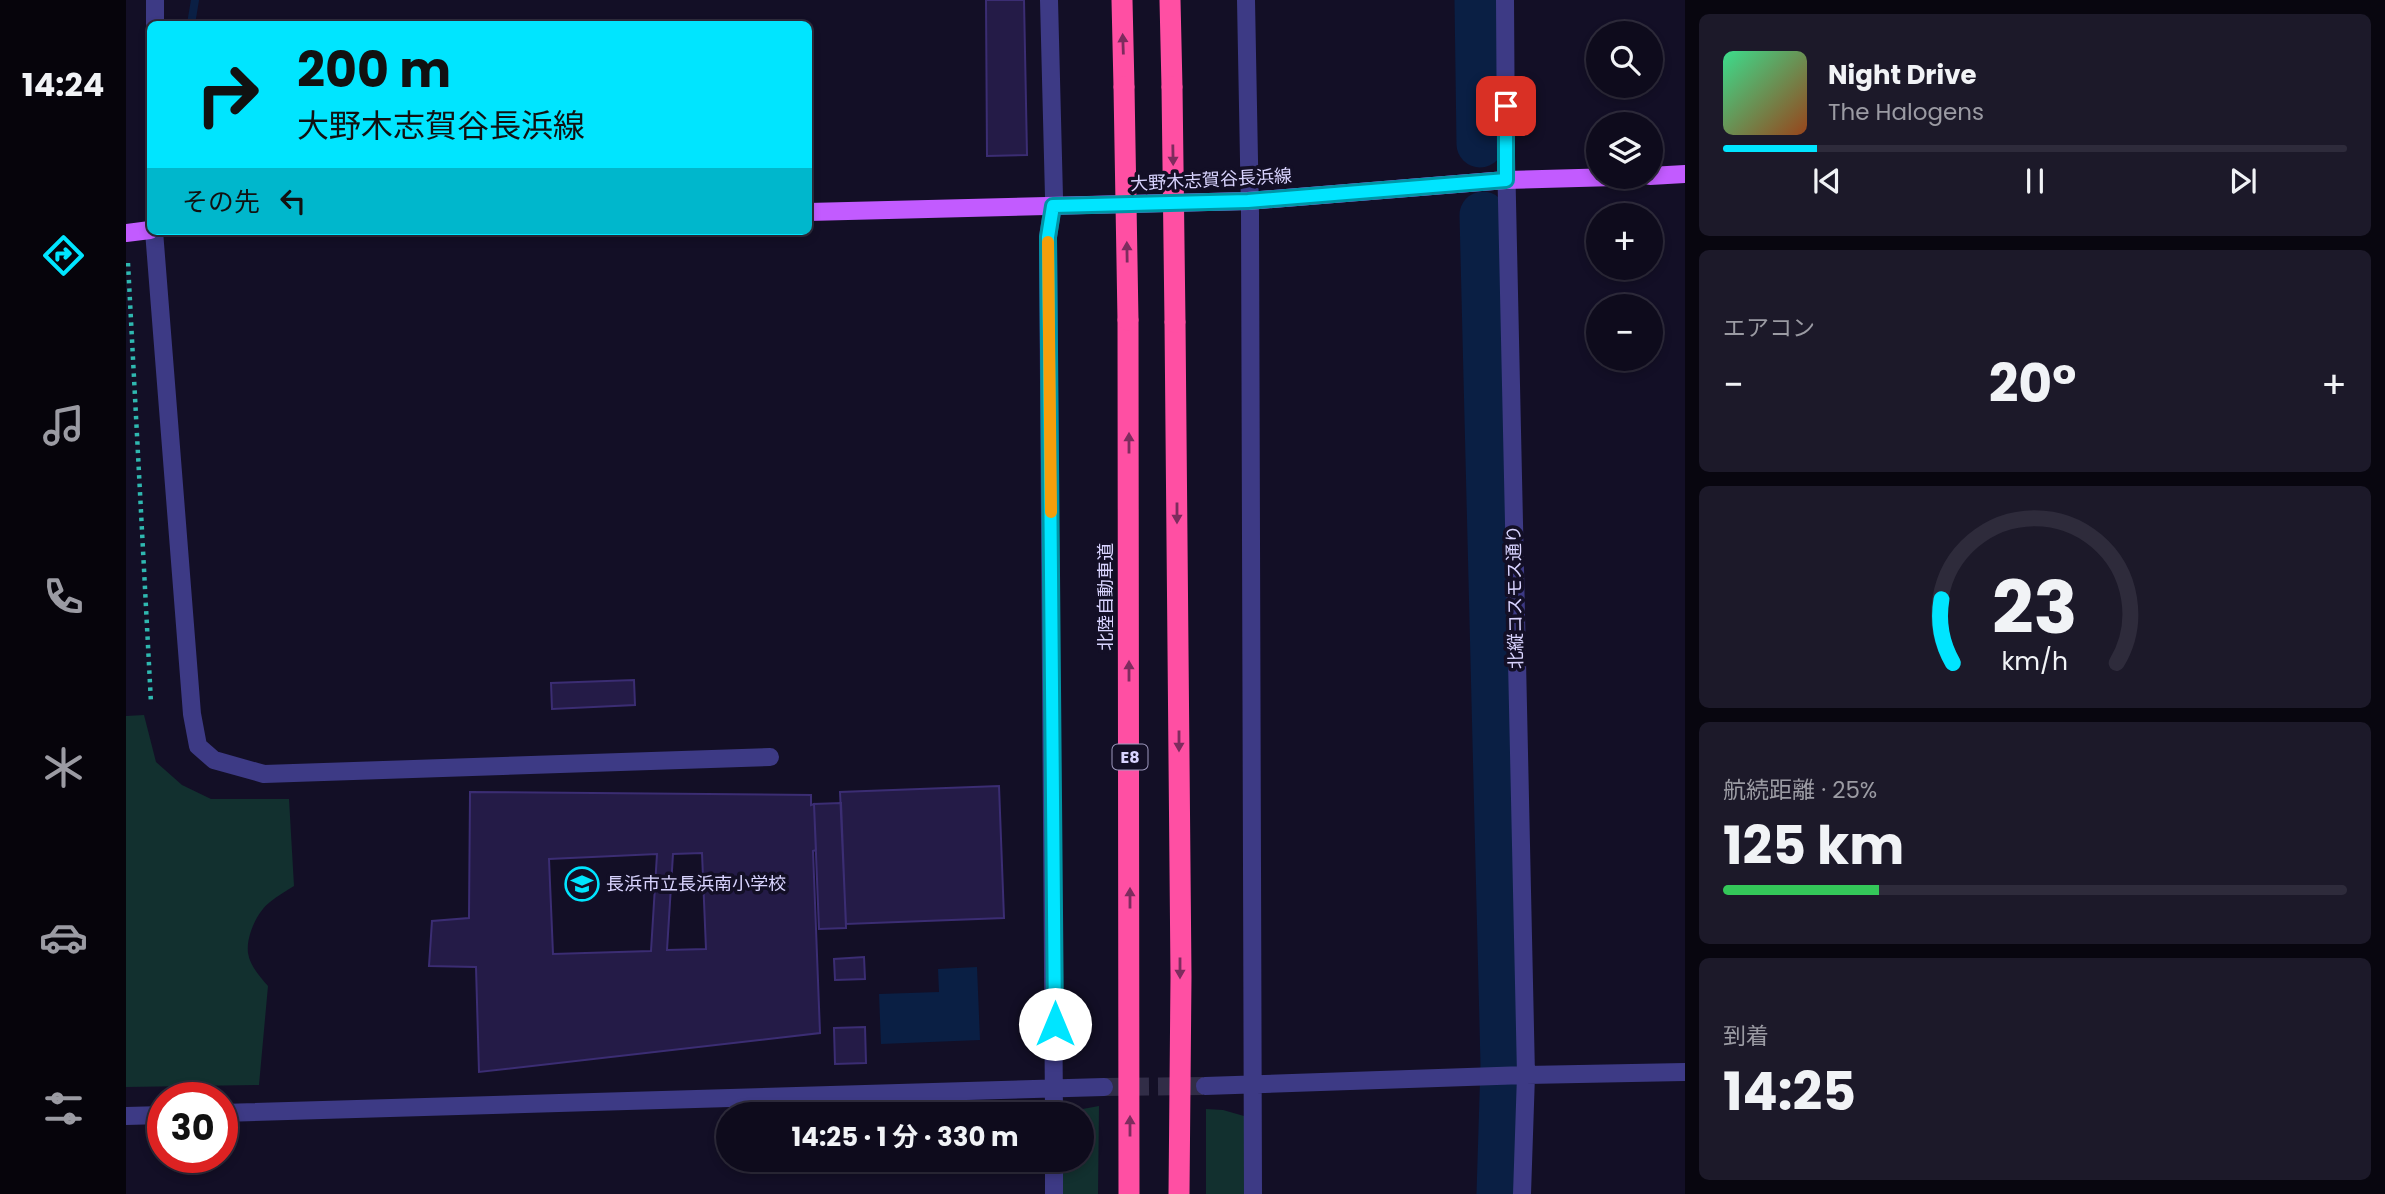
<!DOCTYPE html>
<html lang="ja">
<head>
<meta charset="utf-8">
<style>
  :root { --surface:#0e0b1c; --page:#1c1929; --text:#f1f3f6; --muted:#9b9ba3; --line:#2e2b3b; --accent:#00e5ff }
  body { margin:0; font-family:Poppins,"Noto Sans JP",sans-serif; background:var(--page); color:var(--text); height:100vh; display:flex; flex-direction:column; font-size:26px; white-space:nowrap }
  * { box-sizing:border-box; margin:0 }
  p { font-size:23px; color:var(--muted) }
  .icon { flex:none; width:38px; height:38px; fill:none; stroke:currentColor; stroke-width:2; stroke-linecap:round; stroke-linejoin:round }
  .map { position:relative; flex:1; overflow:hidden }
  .sheet { display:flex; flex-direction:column; gap:14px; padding:14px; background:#08060f; width:700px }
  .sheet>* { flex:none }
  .banner { position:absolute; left:21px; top:21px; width:665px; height:214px; border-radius:10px; box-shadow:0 4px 10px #0003,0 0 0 2px var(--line); background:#00e5ff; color:#111; overflow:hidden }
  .fabs { position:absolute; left:1460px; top:21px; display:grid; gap:14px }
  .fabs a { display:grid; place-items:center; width:77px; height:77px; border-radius:50%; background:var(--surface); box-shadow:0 4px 10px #0003,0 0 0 2px var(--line); font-size:35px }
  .speed { position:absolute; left:21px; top:1082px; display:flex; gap:14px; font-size:35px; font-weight:700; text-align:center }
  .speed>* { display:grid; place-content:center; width:91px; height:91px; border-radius:50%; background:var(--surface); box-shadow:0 4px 10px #0003,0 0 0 2px var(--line); line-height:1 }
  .speed .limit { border:10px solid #d22; background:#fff; color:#111 }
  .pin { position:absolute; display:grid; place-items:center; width:60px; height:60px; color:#fff; margin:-30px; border-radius:14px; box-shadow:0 4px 10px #0006 }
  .me { position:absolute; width:77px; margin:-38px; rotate:0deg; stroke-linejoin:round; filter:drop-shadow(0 0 5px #0008) }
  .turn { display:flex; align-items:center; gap:24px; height:147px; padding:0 35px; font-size:32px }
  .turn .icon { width:91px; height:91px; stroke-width:2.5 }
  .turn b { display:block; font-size:49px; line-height:60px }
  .then { display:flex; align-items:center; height:66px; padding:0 35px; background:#0003; gap:14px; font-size:26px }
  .big { font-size:52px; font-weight:700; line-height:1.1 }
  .sheet .card { flex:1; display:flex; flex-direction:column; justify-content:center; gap:10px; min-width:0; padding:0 24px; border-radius:10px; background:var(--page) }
  .sheet .dial { align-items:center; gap:0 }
  .dial svg { height:182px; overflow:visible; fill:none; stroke:var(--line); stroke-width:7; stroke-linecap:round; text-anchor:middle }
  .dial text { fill:var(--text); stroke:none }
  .song { display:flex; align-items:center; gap:21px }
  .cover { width:84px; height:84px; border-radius:10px; background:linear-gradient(135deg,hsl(150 70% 55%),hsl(20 70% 35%)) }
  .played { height:7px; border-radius:4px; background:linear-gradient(90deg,var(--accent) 15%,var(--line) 15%) }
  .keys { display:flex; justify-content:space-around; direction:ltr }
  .heat { display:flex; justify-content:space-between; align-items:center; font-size:38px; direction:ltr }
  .charge { height:10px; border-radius:5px; background:linear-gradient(90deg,#34c759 25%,var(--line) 0) }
  .trip { position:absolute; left:590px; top:1102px; width:378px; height:70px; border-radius:35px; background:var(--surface); box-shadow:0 4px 10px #0003,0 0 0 2px var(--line); font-weight:700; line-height:70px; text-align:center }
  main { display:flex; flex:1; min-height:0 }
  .dock { display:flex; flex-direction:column; width:126px; justify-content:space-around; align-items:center; background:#06040b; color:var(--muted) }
  .dock .icon { width:49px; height:49px }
  .dock .current { color:var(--accent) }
  .dock b { font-size:32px; color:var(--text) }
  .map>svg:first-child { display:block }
</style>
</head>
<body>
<main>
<nav class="dock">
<b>14:24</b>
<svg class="icon current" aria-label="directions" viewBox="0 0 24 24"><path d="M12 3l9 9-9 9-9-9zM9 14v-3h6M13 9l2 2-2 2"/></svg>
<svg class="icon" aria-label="music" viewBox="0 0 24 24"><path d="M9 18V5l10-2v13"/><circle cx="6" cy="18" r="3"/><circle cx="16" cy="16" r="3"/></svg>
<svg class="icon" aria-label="phone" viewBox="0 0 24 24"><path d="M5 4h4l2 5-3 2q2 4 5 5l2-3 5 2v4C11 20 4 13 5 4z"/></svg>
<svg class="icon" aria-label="climate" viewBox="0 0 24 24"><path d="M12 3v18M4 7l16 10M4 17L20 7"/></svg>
<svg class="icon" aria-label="car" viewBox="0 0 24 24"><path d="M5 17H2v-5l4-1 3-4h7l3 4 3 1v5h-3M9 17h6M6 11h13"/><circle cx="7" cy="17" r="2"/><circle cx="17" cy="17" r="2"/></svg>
<svg class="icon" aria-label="filters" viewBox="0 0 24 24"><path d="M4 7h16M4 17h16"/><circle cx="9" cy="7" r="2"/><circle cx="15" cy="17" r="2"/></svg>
</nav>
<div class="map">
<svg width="1559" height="1194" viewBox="0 0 1559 1194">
  <rect width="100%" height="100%" fill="#130f26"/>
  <path fill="#12302f" d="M 18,715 L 30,762 L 56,785 L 85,799 L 163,799 L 168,886 C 160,891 151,896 144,902 C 131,912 120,936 122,953 C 124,966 134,977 142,986 L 133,1085 L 0,1087 L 0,716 Z
    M 973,1106 L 972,1194 L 936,1194 L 936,1160 L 956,1160 L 956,1115 L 941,1115 L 951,1110 Z
    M 1080,1109 L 1097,1110 L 1118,1116 L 1118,1194 L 1080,1194 Z"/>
  <path fill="#0a1f44" d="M 851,967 L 854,1040 L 755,1044 L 753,994 L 813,992 L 812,969 Z"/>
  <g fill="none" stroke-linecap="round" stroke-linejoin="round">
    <path stroke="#0a1f44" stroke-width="8" d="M 65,24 L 69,0"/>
    <path stroke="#0a1f44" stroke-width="47" d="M 1352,0 L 1354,144
      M 1357,215 L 1378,1065 L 1374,1194"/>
  </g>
  <path fill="#241b47" stroke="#3b2d73" stroke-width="2" fill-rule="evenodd" d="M 860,0 L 898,0 L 901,155 L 861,156 Z
    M 508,680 L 509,705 L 426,709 L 425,683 Z
    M 873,786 L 878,918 L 720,924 L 714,792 Z
    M 344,792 L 685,795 L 685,805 L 688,804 L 690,850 L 687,851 L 694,1033 L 353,1072 L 350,967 L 303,966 L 306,921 L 343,918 ZM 576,853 L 580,949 L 541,950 L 547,854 ZM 531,854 L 525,951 L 427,954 L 423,859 Z
    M 715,803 L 720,928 L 693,929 L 688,804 Z
    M 738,957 L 739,979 L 709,980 L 708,959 Z
    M 739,1027 L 740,1063 L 709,1064 L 708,1028 Z"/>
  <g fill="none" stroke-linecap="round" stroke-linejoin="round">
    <path stroke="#312d47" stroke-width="18" stroke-dasharray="18 9" stroke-linecap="butt" d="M 978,1087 L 1079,1086"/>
    <path stroke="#2fb8b0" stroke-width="4.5" stroke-dasharray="3.5 5" stroke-linecap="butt" d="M 2,263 L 25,703"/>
    <path stroke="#3d3a85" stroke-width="18" d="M 923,0 L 928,197 L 922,237 L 928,1115
      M 1120,0 L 1124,213 L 1127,1194
      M 1379,0 L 1380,155 L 1400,1075 L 1396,1194
      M 29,24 L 29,0
      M 28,231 L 66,714 L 72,746 L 88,760 L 138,774 L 644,757
      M 1079,1086 L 1400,1075 L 1559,1072
      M 96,1113 L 978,1087
      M 0,1116 L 37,1115
      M 928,1160 L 928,1194"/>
    <path stroke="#c25bff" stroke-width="18" d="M 1524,176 L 1559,174
      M 682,212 L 1122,201 L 1380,180 L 1489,177
      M 0,233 L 24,230"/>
    <path stroke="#ff4fa3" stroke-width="21" d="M 996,0 L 998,87
      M 1044,0 L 1046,87
      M 1002,320 L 1003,1194
      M 1049,322 L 1055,977 L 1053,1194"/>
    <path stroke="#ff4fa3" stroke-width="21" d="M 998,87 L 1002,320
      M 1046,87 L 1049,322"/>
  </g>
  <defs><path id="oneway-solid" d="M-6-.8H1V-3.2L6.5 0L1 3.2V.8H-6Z" transform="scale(1.75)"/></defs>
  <g fill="#7d2c5e">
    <use href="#oneway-solid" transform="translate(997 44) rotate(-92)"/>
    <use href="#oneway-solid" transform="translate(1047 155) rotate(89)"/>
    <use href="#oneway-solid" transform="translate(1001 252) rotate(-91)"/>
    <use href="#oneway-solid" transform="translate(1003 443) rotate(-90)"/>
    <use href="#oneway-solid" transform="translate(1051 513) rotate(90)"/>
    <use href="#oneway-solid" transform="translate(1003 671) rotate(-90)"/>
    <use href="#oneway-solid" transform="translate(1053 741) rotate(90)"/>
    <use href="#oneway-solid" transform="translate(1004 898) rotate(-90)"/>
    <use href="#oneway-solid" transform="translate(1054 968) rotate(90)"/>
    <use href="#oneway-solid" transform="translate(1004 1126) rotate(-90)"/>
  </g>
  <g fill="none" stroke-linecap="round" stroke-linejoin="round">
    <defs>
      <path id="route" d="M 929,1024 L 922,237 L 927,206 L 1122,201 L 1380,180 L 1380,106"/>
    </defs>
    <use href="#route" stroke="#0095a6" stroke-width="18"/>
    <use href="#route" stroke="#00e5ff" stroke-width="12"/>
    <path stroke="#f59e0b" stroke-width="12" d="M 922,242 L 925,512"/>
  </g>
  <defs>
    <symbol id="school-ring" viewBox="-11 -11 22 22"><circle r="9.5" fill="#130f26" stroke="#00e5ff" stroke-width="1.5"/><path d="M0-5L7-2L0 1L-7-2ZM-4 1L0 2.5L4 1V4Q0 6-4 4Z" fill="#00e5ff"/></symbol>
  </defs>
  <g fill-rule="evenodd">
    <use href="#school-ring" x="437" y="865" width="38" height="38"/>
  </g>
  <g text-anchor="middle" stroke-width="7" stroke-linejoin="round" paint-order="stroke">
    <rect fill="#130f26" stroke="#9e99be" stroke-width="2" x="986.5" y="744.5" width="35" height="25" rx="5"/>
    <g font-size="16" font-weight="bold" fill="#d9d4ff">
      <text x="1004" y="763">E8</text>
    </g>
    <g font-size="18" fill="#d9d4ff" stroke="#130f26">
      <text transform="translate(1085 180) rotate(-3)" y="6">大野木志賀谷長浜線</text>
      <text transform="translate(980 597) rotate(-90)" y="6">北陸自動車道</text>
      <text transform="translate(1389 597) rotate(-91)" y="6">北縦コスモス通り</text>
    </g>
    <g font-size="18" fill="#d9d4ff" stroke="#130f26" text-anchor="start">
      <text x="480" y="890">長浜市立長浜南小学校</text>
    </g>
  </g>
</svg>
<div class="fabs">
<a><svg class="icon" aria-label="search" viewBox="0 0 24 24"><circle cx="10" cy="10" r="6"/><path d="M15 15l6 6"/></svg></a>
<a><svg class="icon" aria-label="layers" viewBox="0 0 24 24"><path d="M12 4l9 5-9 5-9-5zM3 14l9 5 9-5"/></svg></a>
<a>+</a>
<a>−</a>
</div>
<div class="speed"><div class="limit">30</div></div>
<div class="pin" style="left:1380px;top:106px;background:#d93025"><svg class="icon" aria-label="arrive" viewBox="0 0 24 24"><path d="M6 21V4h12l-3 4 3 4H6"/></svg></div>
<svg class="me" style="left:929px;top:1024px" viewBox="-20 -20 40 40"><circle r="19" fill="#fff"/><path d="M0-13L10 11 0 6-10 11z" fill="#00e5ff"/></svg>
<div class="trip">14:25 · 1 分 · 330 m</div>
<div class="banner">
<div class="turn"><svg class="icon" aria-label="right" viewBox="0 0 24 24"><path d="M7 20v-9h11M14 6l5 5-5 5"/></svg><div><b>200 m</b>大野木志賀谷長浜線</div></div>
<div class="then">その先<svg class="icon" aria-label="left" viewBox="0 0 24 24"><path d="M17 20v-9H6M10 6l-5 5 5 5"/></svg></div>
</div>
</div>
<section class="sheet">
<div class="card">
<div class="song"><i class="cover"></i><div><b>Night Drive</b><p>The Halogens</p></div></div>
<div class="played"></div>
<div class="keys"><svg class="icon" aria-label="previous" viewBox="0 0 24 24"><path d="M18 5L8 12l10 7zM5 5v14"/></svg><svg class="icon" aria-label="pause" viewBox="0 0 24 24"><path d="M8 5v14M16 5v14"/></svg><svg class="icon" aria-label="next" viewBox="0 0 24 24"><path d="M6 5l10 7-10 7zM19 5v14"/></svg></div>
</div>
<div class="card"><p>エアコン</p>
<div class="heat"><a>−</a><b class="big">20°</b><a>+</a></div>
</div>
<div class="card dial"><svg viewBox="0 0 100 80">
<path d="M14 69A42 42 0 1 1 86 69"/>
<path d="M14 69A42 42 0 0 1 9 41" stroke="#00e5ff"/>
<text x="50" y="56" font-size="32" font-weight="700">23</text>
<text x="50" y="72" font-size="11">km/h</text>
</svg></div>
<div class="card"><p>航続距離 · 25%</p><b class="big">125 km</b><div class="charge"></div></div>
<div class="card"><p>到着</p><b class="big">14:25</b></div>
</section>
</main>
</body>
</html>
